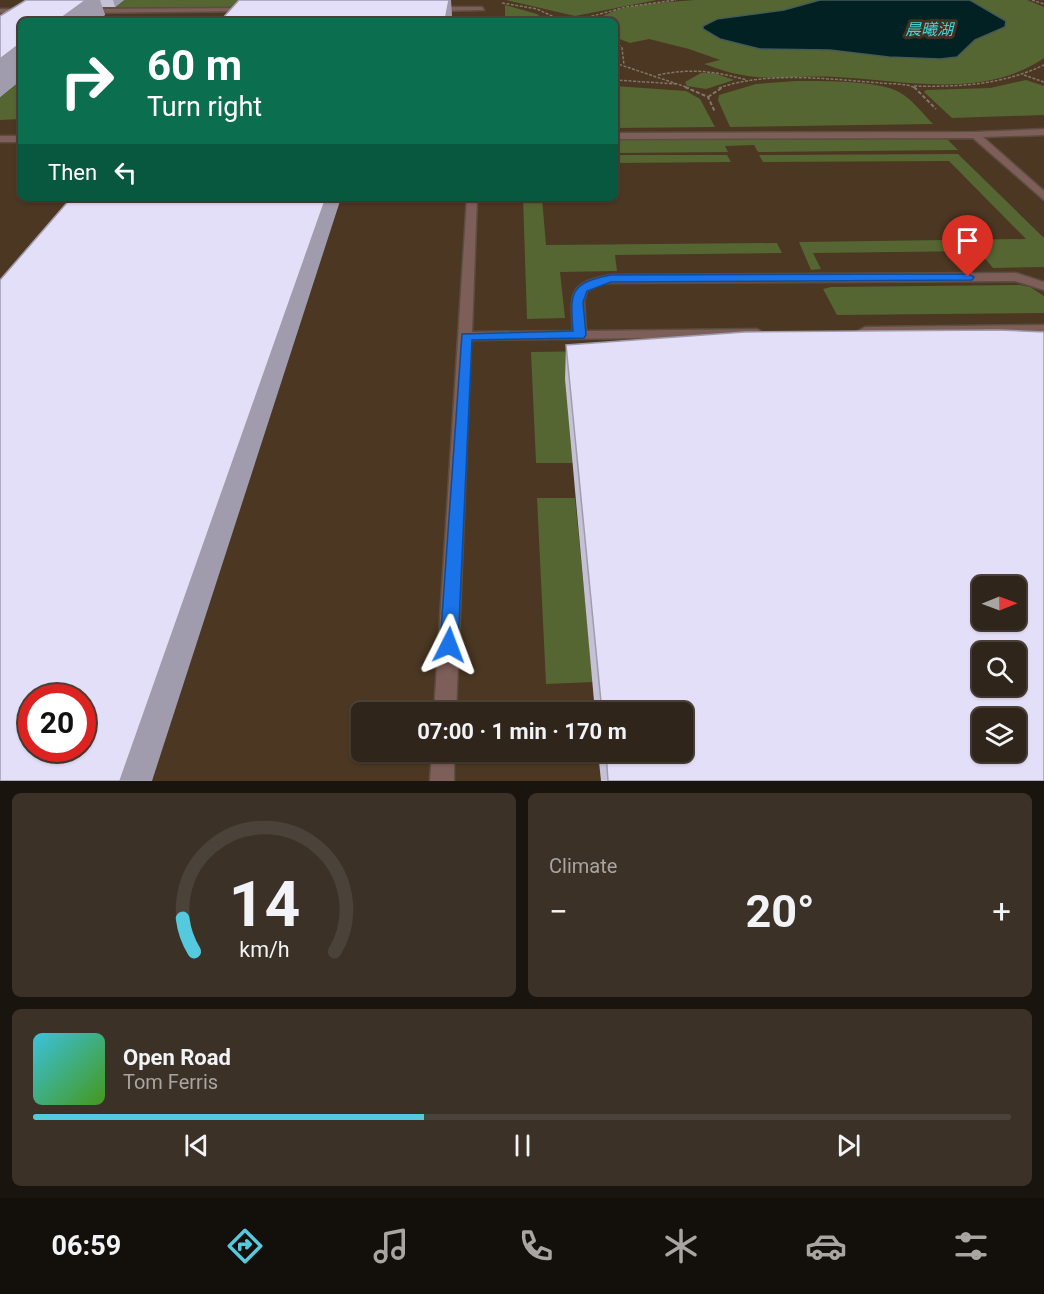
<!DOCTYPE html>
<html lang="en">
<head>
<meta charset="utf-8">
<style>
  :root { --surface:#30251a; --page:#3c3127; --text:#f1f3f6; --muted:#a8a5a2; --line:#4b4239; --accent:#55cadf }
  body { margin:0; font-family:Roboto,"Noto Sans SC",sans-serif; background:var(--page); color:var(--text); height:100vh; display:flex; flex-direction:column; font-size:22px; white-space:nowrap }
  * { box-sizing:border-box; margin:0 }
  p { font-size:20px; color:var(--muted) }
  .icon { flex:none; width:33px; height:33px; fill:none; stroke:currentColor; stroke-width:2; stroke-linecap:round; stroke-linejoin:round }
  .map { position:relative; height:781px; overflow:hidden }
  .panel { display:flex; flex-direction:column; gap:12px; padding:12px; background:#1a140e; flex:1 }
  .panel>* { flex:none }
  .hud { position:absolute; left:18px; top:18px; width:600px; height:183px; border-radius:9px; box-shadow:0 2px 4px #0004,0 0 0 2px var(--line); background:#0b6e4f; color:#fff; overflow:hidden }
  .needle { width:39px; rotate:89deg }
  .buttons { position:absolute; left:972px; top:576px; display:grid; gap:12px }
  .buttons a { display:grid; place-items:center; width:54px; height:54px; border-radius:9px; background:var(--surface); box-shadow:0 2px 4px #0004,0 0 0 2px var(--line); font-size:30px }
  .speed { position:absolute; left:18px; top:684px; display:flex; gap:12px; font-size:30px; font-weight:700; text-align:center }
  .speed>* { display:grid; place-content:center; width:78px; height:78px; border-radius:50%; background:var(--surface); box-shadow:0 2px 4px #0004,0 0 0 2px var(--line); line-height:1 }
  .speed .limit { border:9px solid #d22; background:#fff; color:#111 }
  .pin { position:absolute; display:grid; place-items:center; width:51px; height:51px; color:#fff; margin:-62px -26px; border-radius:50% 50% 50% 0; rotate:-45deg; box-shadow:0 0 6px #0007 }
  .pin .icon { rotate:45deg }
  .me { position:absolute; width:66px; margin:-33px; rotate:3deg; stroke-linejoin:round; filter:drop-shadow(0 0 4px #0008) }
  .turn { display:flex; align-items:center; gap:21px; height:126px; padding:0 30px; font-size:27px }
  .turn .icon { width:78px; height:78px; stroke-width:2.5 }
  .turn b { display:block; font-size:42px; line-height:51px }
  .then { display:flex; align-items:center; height:57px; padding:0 30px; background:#0003; gap:12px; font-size:22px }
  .big { font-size:45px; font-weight:700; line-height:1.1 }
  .panel .card { flex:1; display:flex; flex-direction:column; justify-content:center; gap:9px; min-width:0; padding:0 21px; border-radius:9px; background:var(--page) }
  .panel .dial { align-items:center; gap:0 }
  .dial svg { height:156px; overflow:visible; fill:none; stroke:var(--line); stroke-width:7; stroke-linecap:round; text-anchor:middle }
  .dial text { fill:var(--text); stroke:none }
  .song { display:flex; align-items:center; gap:18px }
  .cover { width:72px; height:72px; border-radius:9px; background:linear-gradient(135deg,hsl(190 70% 55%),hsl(100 70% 35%)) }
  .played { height:6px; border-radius:3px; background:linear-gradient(90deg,var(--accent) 40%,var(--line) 40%) }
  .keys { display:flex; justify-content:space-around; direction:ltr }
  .heat { display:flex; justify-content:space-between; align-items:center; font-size:33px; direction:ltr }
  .panel .tiles { flex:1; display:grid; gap:12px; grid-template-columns:1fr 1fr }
  .card:last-child { grid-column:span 2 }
  .trip { position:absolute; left:351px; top:702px; width:342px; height:60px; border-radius:9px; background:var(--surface); box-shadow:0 2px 4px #0004,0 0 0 2px var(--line); font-weight:700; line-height:60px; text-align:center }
  .dock { display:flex; height:96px; justify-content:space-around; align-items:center; background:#130f0a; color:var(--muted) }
  .dock .icon { width:42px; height:42px }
  .dock .on { color:var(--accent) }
  .dock b { font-size:27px; color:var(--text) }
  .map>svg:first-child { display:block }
</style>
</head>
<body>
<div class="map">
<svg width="1044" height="781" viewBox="0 0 1044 781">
  <rect width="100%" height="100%" fill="#403122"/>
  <path fill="#4b3722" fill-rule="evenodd" d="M 0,0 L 1044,0 L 1044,781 L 0,781 ZM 21,21 L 615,21 L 615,198 L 21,198 ZM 982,586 L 1016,586 L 1016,620 L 982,620 ZM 982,652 L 1016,652 L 1016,686 L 982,686 ZM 32,698 L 82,698 L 82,748 L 32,748 ZM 362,712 L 682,712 L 682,752 L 362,752 ZM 982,718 L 1016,718 L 1016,752 L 982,752 Z"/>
  <path fill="#556632" d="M 103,0 L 341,0 L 337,7 L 35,9 Z
    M 506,0 L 657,0 L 575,16 Z
    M 694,0 L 1027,0 L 1044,7 L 1044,58 C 983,100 904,80 835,77 C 806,75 776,80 748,76 C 733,74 718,69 704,64 L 720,60 L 689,49 L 649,39 L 630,43 L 617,38 L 615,37 L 615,21 L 596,21 C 615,3 667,3 694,0 Z
    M 505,5 L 537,14 L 547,21 L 505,21 Z
    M 701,73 L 714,73 L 734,80 L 706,89 L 687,86 L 685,82 Z
    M 21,80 L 21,119 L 0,120 L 0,97 Z
    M 1026,80 L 1044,86 L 1044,115 L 952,118 L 924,92 L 926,90 L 990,88 Z
    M 796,81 C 821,81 878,80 899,92 C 912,99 923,114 933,124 L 730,127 L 718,100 L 719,95 L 756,84 Z
    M 615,86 L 686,91 L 700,99 L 715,127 L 615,128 Z
    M 945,137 L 958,150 L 758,152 L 754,145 L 725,146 L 728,152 L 615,153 L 615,140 Z
    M 958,154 L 1044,238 L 1044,267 L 993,268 L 979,251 L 813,253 L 821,269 L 811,270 L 799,242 L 1026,239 L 949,161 L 763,162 L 759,155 Z
    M 615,155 L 727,155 L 731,162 L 615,163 Z
    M 523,198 L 542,198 L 546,245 L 777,243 L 782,253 L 615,255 L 617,271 L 560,272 L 565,318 L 527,319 Z
    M 1020,285 L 1030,287 L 1044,296 L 1044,313 L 837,315 L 823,289 L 831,287 Z
    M 670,350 L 572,463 L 536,463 L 531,352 Z
    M 537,498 L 575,498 L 593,682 L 546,684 Z"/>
  <path fill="#012122" stroke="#475a58" stroke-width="1.5" d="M 820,0 L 970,0 L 1006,21 L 1005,27 L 975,40 L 957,57 L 940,59 L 889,57 L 830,50 L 760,49 L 720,39 L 703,29 L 703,26 L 717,19 L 784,10 Z"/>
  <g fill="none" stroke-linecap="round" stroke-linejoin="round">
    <defs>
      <path id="lane" d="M 482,7 L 484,10 L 431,11 L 428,9 L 431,7 Z
        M 248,8 L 250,11 L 83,13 L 80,11 L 83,9 Z
        M 0,9 L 26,9 L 29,11 L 0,13 Z
        M 1044,129 L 1044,135 L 983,137 L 1044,191 L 1044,200 L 973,138 L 615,139 L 615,133 L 975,132 Z
        M 0,136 L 21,136 L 21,142 L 0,142 Z
        M 467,198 L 477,198 L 472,332 L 573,331 C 570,293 569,282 611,275 L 1016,273 L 1044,282 L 1044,290 L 1015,281 L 611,283 L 601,284 L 587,291 L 584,301 L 586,331 L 757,329 L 764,333 L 757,337 L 471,340 L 456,712 L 434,712 Z
        M 1044,325 L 1044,333 L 865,335 L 858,331 L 865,327 Z
        M 432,752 L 454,752 L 454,781 L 430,781 Z"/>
    </defs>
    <use href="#lane" stroke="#5b4d3f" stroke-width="3"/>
    <path stroke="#827569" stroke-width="1.5" stroke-dasharray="3 1.5" stroke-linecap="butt" d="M 1032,0 L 1044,4
      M 502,3 L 537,9 L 563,21
      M 574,21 L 626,7 L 676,0
      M 615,41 L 622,48 L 624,65
      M 615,63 L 689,88
      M 658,75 C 692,68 713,71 747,80
      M 1024,75 L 1044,82
      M 615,80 L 677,84
      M 914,86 C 960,87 1001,85 1044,65
      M 719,88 C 765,71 831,79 880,83 C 890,84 907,83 915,88"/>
    <path stroke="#827569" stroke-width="2" stroke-dasharray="4 2" stroke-linecap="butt" d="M 685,87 L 708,97 L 715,112
      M 914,87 L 936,109
      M 708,97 L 723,87"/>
    <use href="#lane" fill="#7d5e59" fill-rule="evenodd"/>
  </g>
  <path fill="#c4c0d5" d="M 26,0 L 124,0 L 115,7 L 102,7 L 105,15 L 103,16 L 104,18 L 21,21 L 21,80 L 0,97 L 0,16 Z
    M 566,345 L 1044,781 L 601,781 L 598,752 L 682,752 L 682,712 L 595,712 L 565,379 Z"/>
  <path fill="#a09cae" d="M 86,0 L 100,0 L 105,15 L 103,16 L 104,18 L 100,21 L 57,21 Z
    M 113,0 L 124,0 L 115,7 Z
    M 449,0 L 451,0 L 452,15 L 451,21 L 445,21 Z
    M 17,46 L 21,57 L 21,80 L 0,97 L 0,59 Z
    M 326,198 L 341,198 L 152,781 L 120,781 Z"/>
  <path fill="#e4dff8" stroke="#a09cae" stroke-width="1.5" fill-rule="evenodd" d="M 26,0 L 86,0 L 57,21 L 21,21 L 21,46 L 17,46 L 0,59 L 0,16 Z
    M 239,0 L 449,0 L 445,21 L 220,21 Z
    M 71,198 L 326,198 L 120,781 L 0,781 L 0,280 ZM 32,698 L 82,698 L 82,748 L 32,748 Z
    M 998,330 L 1044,332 L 1044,781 L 608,781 L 606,752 L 682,752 L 682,712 L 602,712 L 566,345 L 745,332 ZM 982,586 L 1016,586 L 1016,620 L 982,620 ZM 982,652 L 1016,652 L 1016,686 L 982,686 ZM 982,718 L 1016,718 L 1016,752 L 982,752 Z"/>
  <path fill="#1a73e8" stroke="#114b97" stroke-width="1.5" d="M 968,274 L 974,277 L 972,280 L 611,282 L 587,291 L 583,302 L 586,335 L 584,338 L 472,340 L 458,645 L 456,651 L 449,653 L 442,651 L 440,645 L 462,334 L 573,331 C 570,293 569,283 611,275 Z"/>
  <g text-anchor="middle" stroke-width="6" stroke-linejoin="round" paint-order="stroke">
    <g font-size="16" font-style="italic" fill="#3ed6db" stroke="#403122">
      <text x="929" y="35">晨曦湖</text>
    </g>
  </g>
</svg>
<div class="buttons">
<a><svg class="needle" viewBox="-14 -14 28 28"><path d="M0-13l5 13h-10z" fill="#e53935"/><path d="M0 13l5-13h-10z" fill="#a8a5a2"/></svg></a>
<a><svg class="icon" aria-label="search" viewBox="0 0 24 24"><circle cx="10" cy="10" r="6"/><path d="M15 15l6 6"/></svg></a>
<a><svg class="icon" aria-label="layers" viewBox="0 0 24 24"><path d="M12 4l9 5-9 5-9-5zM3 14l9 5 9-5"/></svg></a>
</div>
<div class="speed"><div class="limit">20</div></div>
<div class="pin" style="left:968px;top:277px;background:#d93025"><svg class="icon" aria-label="arrive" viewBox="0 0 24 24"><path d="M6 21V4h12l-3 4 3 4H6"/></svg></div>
<svg class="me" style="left:449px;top:645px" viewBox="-20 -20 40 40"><path d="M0-17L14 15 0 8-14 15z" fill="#1a73e8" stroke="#fff" stroke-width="4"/></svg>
<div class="trip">07:00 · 1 min · 170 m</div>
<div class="hud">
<div class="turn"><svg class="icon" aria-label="right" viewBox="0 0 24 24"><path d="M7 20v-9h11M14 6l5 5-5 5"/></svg><div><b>60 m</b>Turn right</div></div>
<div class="then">Then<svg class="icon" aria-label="left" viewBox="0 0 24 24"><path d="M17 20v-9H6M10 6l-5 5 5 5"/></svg></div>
</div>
</div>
<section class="panel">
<div class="tiles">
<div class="card dial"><svg viewBox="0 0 100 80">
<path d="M14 69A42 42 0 1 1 86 69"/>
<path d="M14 69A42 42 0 0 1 8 52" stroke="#55cadf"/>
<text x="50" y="56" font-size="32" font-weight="700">14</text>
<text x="50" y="72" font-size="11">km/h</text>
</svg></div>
<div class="card"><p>Climate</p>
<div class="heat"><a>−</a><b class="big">20°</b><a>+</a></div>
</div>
<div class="card">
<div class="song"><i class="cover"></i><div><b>Open Road</b><p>Tom Ferris</p></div></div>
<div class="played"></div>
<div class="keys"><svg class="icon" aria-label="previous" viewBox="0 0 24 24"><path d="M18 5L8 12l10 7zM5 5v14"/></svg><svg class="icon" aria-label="pause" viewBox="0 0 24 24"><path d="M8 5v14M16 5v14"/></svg><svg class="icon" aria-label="next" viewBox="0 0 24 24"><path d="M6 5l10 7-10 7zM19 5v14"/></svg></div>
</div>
</div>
</section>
<nav class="dock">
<b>06:59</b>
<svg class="icon on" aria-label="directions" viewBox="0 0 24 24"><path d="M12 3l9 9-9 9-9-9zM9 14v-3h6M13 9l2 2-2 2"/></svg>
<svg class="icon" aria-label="music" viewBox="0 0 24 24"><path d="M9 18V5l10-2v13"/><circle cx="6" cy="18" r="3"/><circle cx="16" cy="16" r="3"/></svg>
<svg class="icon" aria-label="phone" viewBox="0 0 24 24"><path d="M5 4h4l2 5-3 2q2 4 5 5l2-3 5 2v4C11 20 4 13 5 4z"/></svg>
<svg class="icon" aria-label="climate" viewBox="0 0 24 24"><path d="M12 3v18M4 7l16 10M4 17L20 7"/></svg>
<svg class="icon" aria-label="car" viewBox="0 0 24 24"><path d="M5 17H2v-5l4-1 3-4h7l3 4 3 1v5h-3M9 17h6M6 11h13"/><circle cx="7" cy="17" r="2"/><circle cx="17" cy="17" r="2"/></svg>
<svg class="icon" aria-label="filters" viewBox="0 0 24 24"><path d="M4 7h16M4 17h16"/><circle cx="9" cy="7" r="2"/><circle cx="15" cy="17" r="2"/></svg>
</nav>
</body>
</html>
